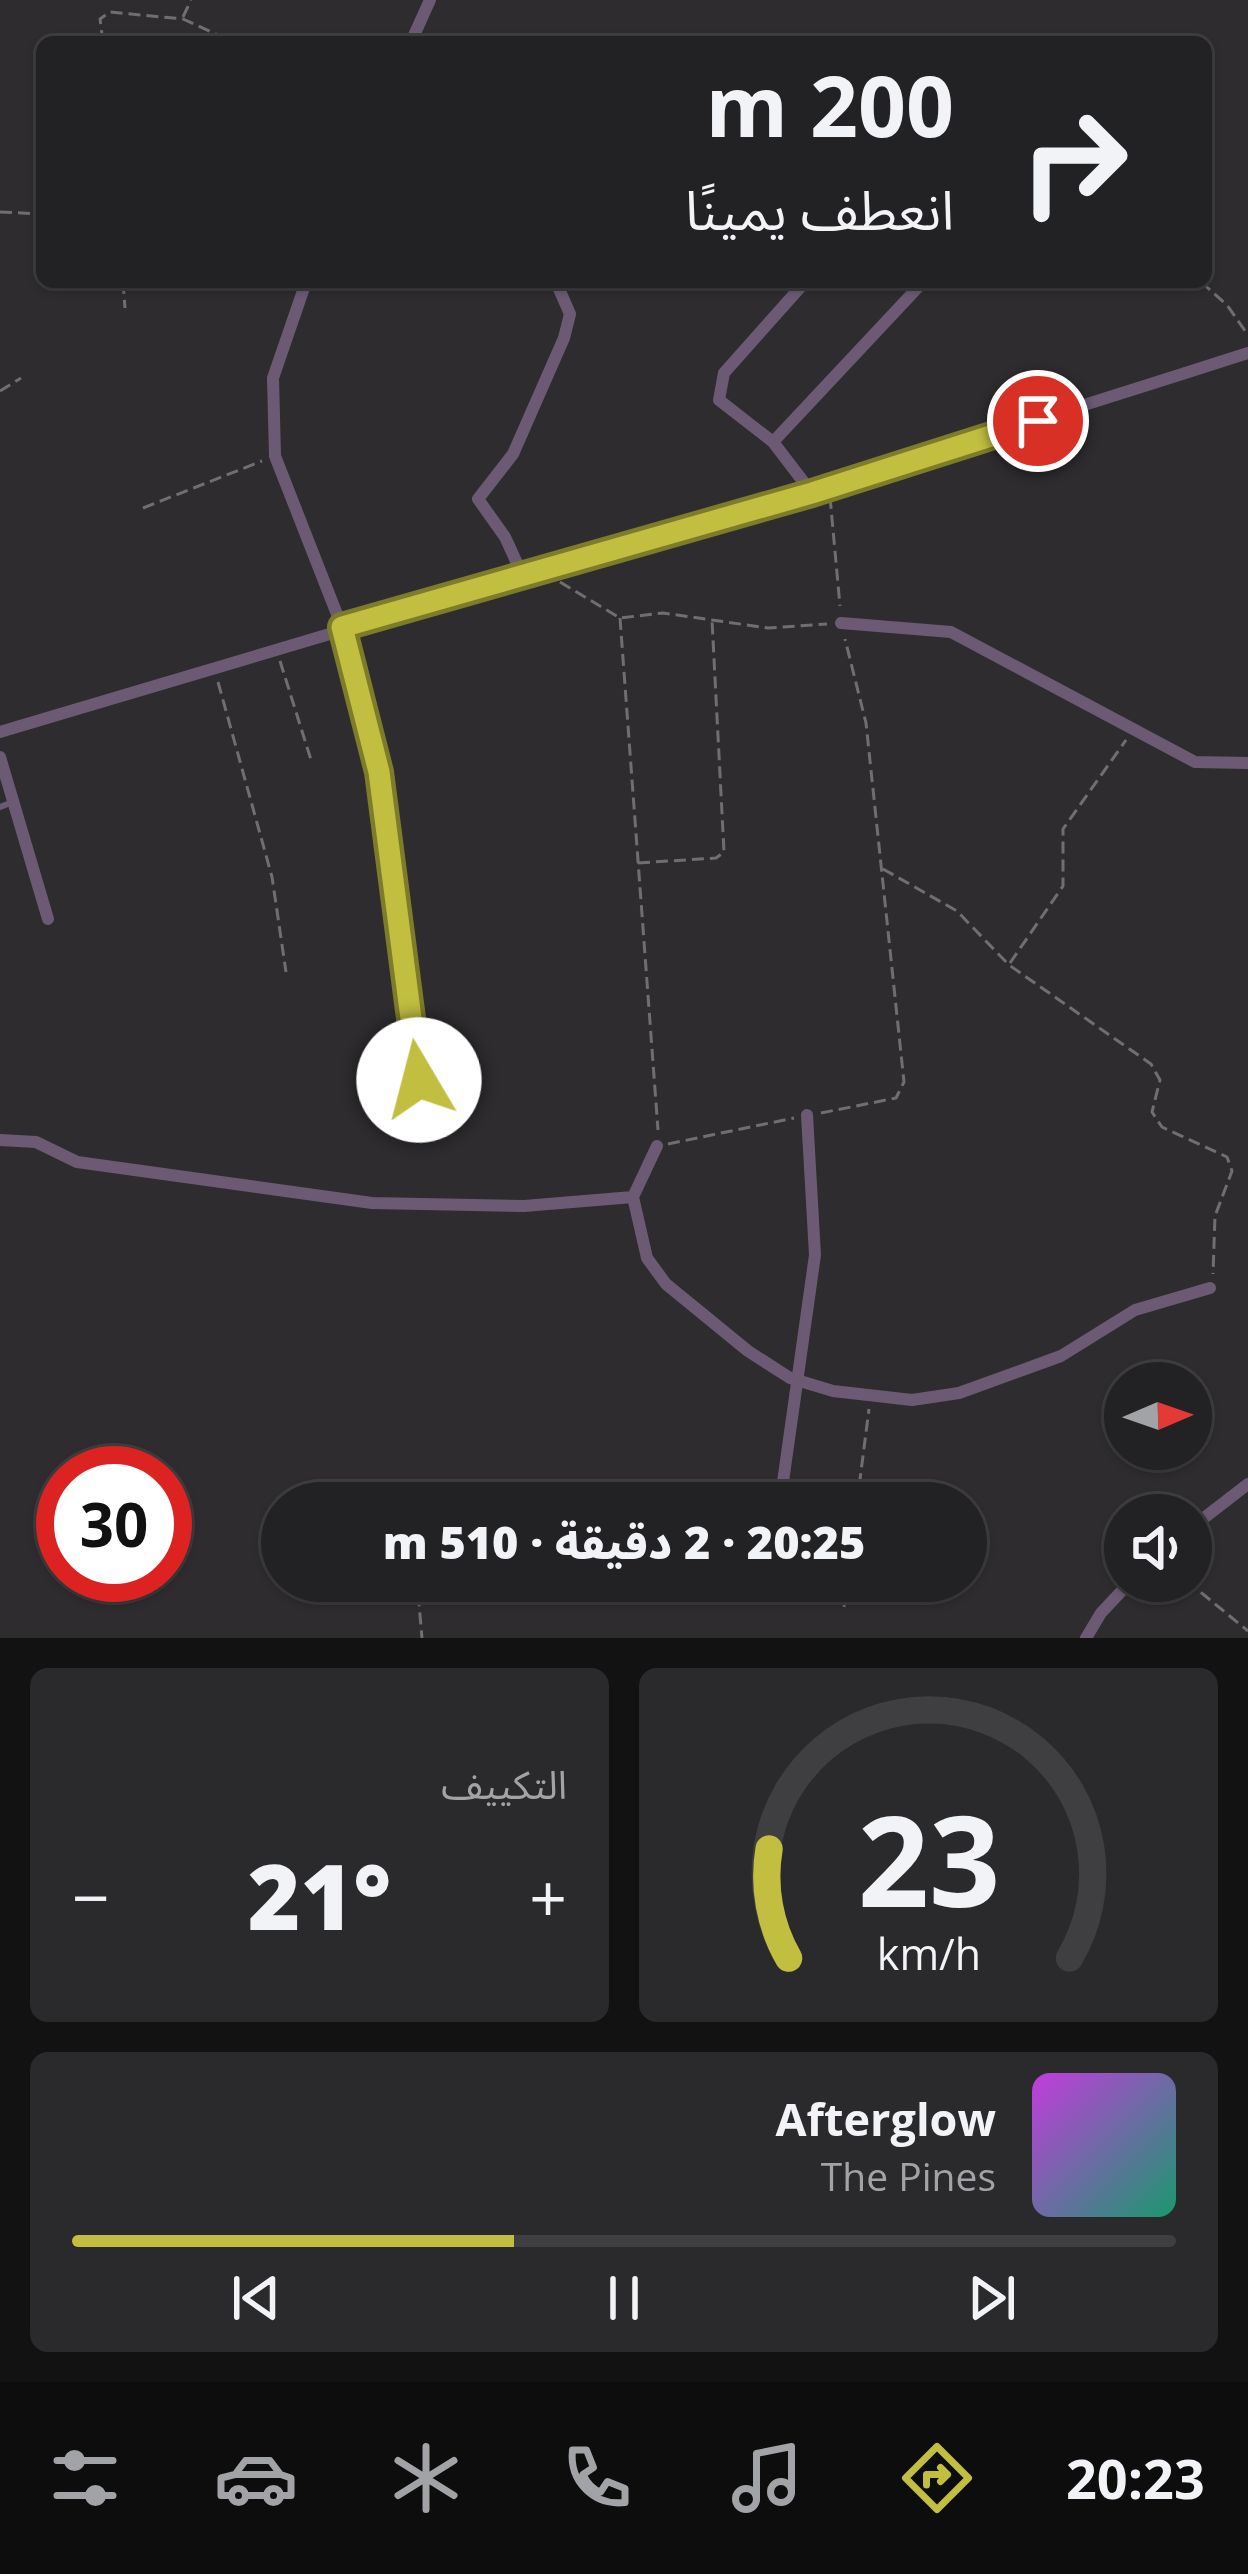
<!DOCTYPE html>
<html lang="ar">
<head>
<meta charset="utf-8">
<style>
  :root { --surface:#222123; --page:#2a292b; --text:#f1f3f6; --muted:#a2a3a6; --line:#3f3e41; --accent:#c1be40 }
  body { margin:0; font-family:"Open Sans","Noto Sans Arabic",sans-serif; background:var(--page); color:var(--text); direction:rtl; height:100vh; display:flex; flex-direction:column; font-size:45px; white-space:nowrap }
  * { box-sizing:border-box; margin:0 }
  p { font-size:39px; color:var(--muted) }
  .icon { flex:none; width:66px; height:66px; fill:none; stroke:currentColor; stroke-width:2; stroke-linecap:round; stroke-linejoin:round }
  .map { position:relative; height:1638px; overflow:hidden; direction:ltr }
  .panel { display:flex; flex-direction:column; gap:30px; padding:30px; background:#131213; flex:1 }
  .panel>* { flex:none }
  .guide { position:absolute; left:36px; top:36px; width:1176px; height:252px; border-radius:18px; box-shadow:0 3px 9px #0004,0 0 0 3px var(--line); direction:rtl; background:#222123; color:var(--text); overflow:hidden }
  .needle { width:78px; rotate:88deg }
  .controls { position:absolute; left:1104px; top:1362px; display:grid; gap:24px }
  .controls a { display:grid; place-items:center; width:108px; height:108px; border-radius:50%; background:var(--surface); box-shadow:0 3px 9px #0004,0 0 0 3px var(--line); font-size:60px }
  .speed { position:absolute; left:36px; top:1446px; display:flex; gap:24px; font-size:60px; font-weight:700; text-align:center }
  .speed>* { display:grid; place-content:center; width:156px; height:156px; border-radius:50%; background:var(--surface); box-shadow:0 3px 9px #0004,0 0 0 3px var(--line); line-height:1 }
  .speed .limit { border:18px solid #d22; background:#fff; color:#111 }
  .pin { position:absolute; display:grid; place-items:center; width:102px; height:102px; color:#fff; margin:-51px; border:6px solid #fff; border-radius:50%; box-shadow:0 3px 12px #0007 }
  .me { position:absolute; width:132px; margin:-66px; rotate:352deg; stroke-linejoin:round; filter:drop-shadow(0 0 9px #0008) }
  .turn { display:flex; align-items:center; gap:42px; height:252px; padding:0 60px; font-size:54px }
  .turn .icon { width:156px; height:156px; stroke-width:2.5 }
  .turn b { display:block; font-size:84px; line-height:102px }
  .big { font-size:90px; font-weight:800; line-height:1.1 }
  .panel .widget { flex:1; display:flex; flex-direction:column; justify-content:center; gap:18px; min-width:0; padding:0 42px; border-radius:18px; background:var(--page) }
  .panel .dial { align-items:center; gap:0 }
  .dial svg { height:312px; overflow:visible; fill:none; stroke:var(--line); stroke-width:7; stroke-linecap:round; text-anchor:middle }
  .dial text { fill:var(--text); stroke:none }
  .song { display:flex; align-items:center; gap:36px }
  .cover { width:144px; height:144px; border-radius:18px; background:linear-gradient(135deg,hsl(290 70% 55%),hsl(160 70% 35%)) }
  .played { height:12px; border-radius:6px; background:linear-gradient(90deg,var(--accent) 40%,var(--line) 40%) }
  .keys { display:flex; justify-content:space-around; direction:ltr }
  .heat { display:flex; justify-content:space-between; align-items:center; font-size:66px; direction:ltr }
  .panel .tiles { flex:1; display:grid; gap:30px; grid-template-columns:1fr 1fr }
  .widget:last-child { grid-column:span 2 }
  .trip { position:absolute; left:261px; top:1482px; width:726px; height:120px; border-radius:60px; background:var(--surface); box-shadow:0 3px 9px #0004,0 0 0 3px var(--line); font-weight:800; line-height:120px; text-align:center; direction:rtl }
  .dock { display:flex; height:192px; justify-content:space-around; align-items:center; background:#0e0d0e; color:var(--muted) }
  .dock .icon { width:84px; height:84px }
  .dock .active { color:var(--accent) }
  .dock b { font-size:54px; color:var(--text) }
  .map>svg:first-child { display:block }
</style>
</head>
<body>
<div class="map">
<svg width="1248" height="1638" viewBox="0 0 1248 1638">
  <rect width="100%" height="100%" fill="#2e2c2f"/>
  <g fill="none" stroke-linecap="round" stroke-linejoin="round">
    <path stroke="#706e71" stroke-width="3" stroke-dasharray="12 6" stroke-linecap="butt" d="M 183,17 L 191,0
      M 103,42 L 100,19 L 110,12 L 183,19 L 233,42
      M 0,212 L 42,214
      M 123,282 L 125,308
      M 1201,282 L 1227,305 L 1248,335
      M 0,391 L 21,378
      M 830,497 L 840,606
      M 143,508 L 262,461
      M 560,582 L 620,618 L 663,613 L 768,628 L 827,624
      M 620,618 L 658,1130
      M 280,661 L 312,763
      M 218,682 L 272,877 L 286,972
      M 638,863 L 716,858 L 724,852 L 712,620
      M 883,869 L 957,911 L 1009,965 L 1151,1064 L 1160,1080 L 1152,1112 L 1162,1127 L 1227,1157 L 1232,1171 L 1215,1216 L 1213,1274
      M 1010,963 L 1063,886 L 1063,829 L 1126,740
      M 821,1113 L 896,1098 L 904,1082 L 866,723 L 845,639
      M 668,1144 L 794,1118
      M 857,1503 L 869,1409
      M 407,1581 L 418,1592 L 422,1638
      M 1187,1581 L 1248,1631
      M 844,1607 L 848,1581"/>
    <path stroke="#6c5a74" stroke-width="6" d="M 0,807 L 13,802"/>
    <path stroke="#6c5a74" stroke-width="12" d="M 411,42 L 430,0
      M 306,282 L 273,378 L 275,456 L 342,627 L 371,738 L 419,1080
      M 805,282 L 724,373 L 719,400 L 773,442 L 812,493
      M 773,442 L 923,282
      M 522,574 L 505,537 L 478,499 L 513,454 L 564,338 L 570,314 L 556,282
      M 841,623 L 951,632 L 1195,762 L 1248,763
      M 0,732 C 417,608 834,486 1248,353
      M 0,757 L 48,919
      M 0,1140 L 36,1142 L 77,1162 L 372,1203 L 524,1206 L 633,1197
      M 657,1146 L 633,1197 L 647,1258 L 666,1284 L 748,1351 L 790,1378 L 833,1391 L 912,1400 L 959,1393 L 1061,1356 L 1135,1310 L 1210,1288
      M 780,1503 L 815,1255 L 807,1115
      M 1191,1528 L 1248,1484
      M 1086,1638 L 1101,1613 L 1131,1581"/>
  </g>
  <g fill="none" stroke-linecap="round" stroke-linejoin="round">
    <defs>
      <path id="route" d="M 419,1080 L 379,772 L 342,627 L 812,493 L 1038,421"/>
    </defs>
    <use href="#route" stroke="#7d7c2a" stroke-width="30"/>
    <use href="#route" stroke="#c1be40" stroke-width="21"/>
  </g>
</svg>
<div class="controls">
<a><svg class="needle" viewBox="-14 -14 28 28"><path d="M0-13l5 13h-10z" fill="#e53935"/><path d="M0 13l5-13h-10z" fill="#a2a3a6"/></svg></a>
<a><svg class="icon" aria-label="sound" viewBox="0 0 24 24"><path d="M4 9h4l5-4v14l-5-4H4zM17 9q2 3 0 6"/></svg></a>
</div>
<div class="speed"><div class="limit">30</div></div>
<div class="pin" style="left:1038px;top:421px;background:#d93025"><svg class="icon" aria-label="arrive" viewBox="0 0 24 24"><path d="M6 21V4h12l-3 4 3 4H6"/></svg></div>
<svg class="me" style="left:419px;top:1080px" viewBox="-20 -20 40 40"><circle r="19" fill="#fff"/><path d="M0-13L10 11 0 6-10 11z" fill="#c1be40"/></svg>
<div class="trip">20:25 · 2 دقيقة · 510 m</div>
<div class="guide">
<div class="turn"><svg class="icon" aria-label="right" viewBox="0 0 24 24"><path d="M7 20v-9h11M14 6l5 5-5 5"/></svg><div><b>200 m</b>انعطف يمينًا</div></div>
</div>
</div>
<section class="panel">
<div class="tiles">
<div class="widget dial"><svg viewBox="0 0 100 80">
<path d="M14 69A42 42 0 1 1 86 69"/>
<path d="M14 69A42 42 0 0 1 9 41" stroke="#c1be40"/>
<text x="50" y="56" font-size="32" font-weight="700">23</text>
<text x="50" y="72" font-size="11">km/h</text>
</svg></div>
<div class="widget"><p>التكييف</p>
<div class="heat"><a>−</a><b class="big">21°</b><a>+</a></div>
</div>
<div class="widget">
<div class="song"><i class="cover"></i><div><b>Afterglow</b><p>The Pines</p></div></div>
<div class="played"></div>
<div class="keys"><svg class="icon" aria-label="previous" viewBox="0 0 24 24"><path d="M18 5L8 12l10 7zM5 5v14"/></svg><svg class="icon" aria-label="pause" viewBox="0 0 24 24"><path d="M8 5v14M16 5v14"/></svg><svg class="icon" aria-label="next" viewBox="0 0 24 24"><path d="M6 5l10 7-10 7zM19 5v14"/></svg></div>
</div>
</div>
</section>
<nav class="dock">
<b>20:23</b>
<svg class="icon active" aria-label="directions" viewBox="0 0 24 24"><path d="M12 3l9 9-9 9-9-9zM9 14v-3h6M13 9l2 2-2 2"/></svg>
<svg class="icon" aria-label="music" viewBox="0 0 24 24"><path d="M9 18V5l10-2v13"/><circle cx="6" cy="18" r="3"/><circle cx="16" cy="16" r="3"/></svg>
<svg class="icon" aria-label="phone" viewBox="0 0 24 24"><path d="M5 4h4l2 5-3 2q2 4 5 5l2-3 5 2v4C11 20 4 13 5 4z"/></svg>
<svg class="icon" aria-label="climate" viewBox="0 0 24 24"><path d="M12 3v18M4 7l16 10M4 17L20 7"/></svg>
<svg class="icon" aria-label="car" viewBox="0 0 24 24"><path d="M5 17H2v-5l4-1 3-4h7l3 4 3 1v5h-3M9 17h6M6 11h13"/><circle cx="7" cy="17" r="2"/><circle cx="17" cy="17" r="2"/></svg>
<svg class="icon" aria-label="filters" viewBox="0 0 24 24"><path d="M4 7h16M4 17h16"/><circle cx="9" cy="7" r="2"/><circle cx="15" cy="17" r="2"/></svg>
</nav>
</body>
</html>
